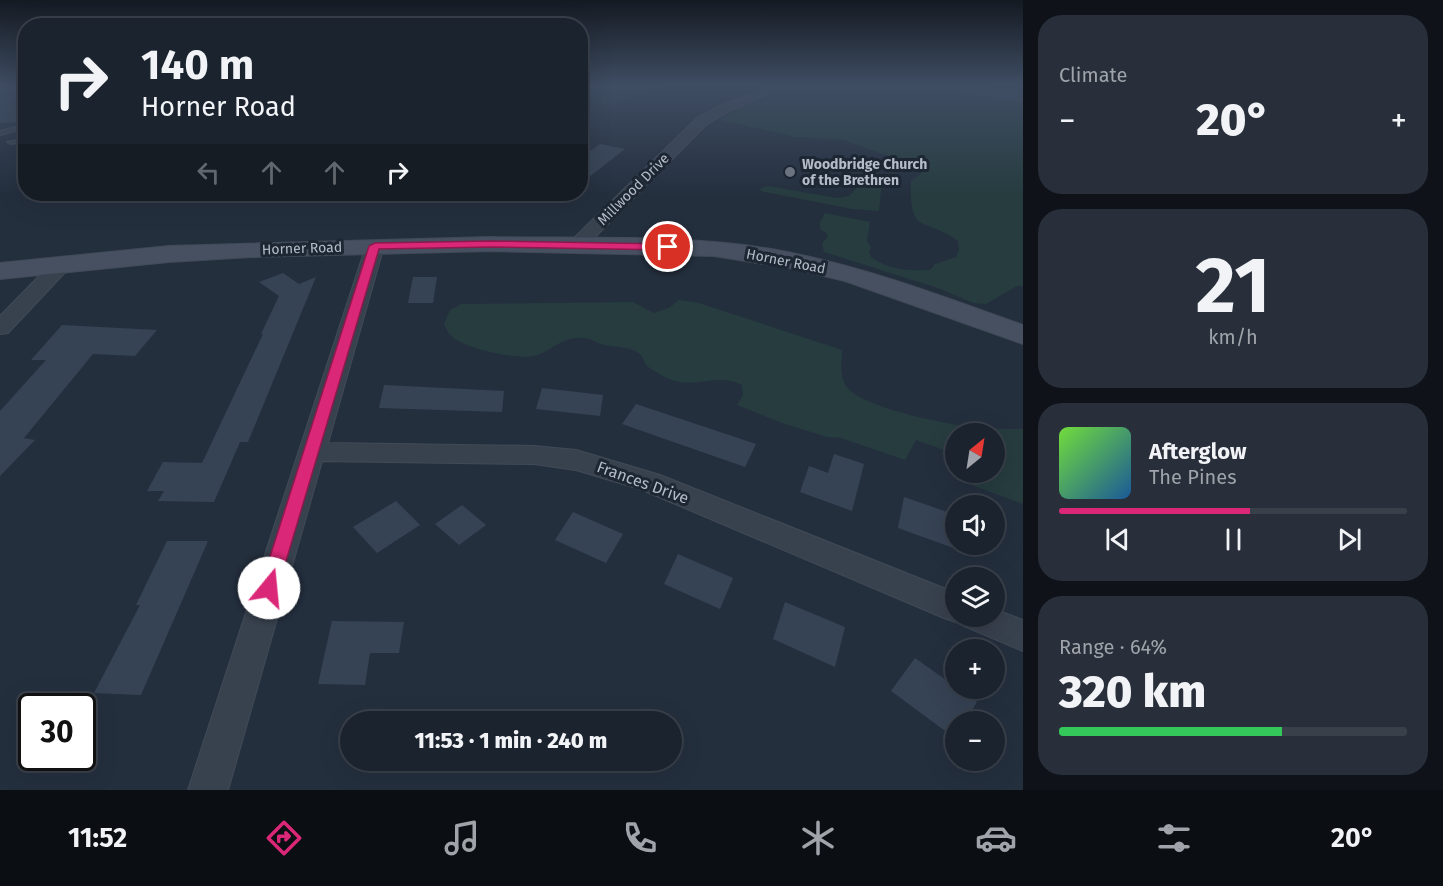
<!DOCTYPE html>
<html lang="en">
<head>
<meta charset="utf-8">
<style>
  :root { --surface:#1b232e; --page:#282f3a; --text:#f1f3f6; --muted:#a0a4aa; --line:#39404a; --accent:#db2777 }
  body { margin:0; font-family:"Fira Sans",sans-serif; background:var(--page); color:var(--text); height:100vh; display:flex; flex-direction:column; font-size:22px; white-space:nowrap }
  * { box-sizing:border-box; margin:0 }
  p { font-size:20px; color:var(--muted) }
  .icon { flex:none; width:33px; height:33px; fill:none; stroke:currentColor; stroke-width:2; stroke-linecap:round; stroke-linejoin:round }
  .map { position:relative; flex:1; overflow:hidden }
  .sheet { display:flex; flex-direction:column; gap:15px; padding:15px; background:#0f1319; width:420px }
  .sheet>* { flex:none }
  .top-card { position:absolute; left:18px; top:18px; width:570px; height:183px; border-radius:24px; box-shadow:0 6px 24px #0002,0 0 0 2px var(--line); background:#1b232e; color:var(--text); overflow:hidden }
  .needle { width:39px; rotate:30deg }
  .controls { position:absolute; left:945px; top:423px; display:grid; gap:12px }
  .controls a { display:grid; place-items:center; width:60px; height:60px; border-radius:50%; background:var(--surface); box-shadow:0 6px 24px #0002,0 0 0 2px var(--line); font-size:30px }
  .speed { position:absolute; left:18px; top:693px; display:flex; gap:12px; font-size:30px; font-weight:700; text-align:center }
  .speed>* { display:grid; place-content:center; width:78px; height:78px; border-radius:50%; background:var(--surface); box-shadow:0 6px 24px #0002,0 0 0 2px var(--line); line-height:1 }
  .speed .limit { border:3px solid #111; border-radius:9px; background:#fff; color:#111 }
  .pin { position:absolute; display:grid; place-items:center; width:51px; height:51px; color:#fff; margin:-26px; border:3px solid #fff; border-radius:50%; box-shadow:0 2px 6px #0007 }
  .me { position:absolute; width:66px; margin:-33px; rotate:17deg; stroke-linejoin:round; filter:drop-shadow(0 0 4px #0008) }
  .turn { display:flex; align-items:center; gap:21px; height:126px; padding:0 24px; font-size:27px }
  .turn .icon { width:78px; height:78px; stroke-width:2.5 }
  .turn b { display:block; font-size:42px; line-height:51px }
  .lanes { display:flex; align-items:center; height:57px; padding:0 24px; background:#0003; justify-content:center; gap:30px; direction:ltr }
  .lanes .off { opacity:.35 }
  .big { font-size:45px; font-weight:800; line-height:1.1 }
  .sheet .card { flex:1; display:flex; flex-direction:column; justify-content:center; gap:9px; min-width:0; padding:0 21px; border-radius:24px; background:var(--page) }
  .sheet .dial { align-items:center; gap:0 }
  .dial b { font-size:78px; line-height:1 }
  .song { display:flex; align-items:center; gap:18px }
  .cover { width:72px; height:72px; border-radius:9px; background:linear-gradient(135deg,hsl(100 70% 55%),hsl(210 70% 35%)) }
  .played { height:6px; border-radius:3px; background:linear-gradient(90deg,var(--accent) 55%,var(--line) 55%) }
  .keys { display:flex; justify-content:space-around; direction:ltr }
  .heat { display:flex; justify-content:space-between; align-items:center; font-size:33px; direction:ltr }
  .charge { height:9px; border-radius:4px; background:linear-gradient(90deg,#34c759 64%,var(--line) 0) }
  .trip { position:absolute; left:340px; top:711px; width:342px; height:60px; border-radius:30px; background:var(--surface); box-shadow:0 6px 24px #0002,0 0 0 2px var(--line); font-weight:800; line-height:60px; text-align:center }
  .tabs { display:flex; height:96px; justify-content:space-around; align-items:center; background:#0b0e12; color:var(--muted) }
  .tabs .icon { width:42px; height:42px }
  .tabs .selected { color:var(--accent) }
  .tabs b { font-size:27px; color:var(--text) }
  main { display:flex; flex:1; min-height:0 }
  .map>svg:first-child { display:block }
</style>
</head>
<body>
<main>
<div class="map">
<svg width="1023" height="790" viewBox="0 0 1023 790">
  <rect width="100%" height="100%" fill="#242f3e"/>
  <path fill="#263c3f" d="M 581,85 L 668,85 L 611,105 L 581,101 Z
    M 799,85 L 909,85 L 1023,101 L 1023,286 L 1017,286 L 986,304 L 973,303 L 938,288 L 824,252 L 822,243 L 828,237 L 826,233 L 820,229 L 820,222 L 825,213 L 870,222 L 867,241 L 871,247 L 869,252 L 871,257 C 888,270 910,271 930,270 L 935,264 L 956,257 L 959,250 L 958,241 C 924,216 909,237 911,181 L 921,174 L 923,163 L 882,154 L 844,140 L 795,137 L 720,120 L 737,110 Z
    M 869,175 L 879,177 L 882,182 L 879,211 L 852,209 L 760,191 L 761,188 L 768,186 L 837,198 L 849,196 Z
    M 679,300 L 699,303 L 842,350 C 842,362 839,374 846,386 C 860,408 954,426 981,428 C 995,429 1009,429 1023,429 L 1023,504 L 974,486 L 964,473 L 994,472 L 994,434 L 956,434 L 955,454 L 916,440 L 905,460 L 841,438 L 827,437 L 782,423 L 737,405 L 743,395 L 742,385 C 717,373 701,387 675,381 C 668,379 653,371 647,366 C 644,362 643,358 640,354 C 629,345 614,348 601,344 C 595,342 590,338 584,338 C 560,336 554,351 534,356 C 518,360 462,348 451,336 C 448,333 446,328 444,324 L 450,310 L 461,304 L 633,302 L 654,313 L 669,308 Z"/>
  <path fill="#364354" d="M 26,94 L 26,122 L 0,123 L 0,95 Z
    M 600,144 L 625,149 L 580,184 L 580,158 Z
    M 283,273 L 299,284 L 316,277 L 248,442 L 240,442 L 214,502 L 158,501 L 164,491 L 147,491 L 163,462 L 202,463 L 263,334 L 261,334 L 279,296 L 259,282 Z
    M 413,277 L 437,277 L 433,303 L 408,303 Z
    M 62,325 L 157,330 L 135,356 L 93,354 L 24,438 L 35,440 L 0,476 L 0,411 L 46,360 L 31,360 Z
    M 384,385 L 504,391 L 502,412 L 379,408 Z
    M 542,388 L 603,395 L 600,416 L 536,409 Z
    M 636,404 L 756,444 L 745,467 L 622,424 Z
    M 834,454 L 864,464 L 852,511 L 800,492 L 809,466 L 828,473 Z
    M 904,497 L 956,515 L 956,549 L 898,528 Z
    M 396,501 L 420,525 L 377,553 L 353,527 Z
    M 462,505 L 486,525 L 459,545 L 435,524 Z
    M 573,512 L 623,534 L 606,563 L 555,540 Z
    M 167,541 L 208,541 L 141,695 L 94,693 L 140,605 L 136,605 Z
    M 678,554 L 733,578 L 720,609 L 664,584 Z
    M 785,602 L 845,627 L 835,667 L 773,639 Z
    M 332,621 L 404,622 L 399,653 L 370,653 L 365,685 L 318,684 Z
    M 915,658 L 977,702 L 965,722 L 956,722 L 956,739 L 891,691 Z"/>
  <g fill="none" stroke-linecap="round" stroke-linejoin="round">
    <defs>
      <path id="service" d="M 26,88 L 26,92 L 0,93 L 0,89 Z
        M 26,124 L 26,128 L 0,135 L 0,131 Z
        M 26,138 L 26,142 L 10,144 L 7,142 Z"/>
      <path id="minor" d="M 775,85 L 790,85 L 732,110 L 707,124 L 584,248 L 572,248 L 569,244 L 572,240 L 697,118 L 724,104 Z
        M 926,85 L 954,85 L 1023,93 L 1023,101 L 931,88 Z
        M 375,241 L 381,242 L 384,246 L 328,443 L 534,446 L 576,450 L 660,475 L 956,593 L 956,616 L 994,616 L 994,609 L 1023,620 L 1023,651 L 964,626 L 962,620 L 956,622 L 944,618 L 640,489 L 576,470 L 534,464 L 322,461 L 228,790 L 188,790 L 366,246 L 369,242 Z
        M 61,259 L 68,261 L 70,265 L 68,269 L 8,333 L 0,334 L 0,316 L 54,261 Z"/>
      <path id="secondary" d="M 491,237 C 588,239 697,233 792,253 C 871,269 947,298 1023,325 L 1023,344 L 845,281 L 790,268 L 714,256 L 491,251 L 251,257 L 169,262 L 0,279 L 0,263 L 169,246 Z"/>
    </defs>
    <use href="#service" stroke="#414a57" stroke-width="2"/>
    <use href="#minor" stroke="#414a57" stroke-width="2"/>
    <use href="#secondary" stroke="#414a57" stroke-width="2"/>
    <use href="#service" fill="#38414e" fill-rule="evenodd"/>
    <use href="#minor" fill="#38414e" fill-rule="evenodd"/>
    <use href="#secondary" fill="#465061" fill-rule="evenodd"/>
  </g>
  <linearGradient id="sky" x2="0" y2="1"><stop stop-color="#141a22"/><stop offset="0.44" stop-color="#3f4d63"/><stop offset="1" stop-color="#3f4d63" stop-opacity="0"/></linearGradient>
  <rect width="1023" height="195" fill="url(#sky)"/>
  <path fill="#db2777" stroke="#8e194d" stroke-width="1.5" d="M 491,241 L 668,244 L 673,247 L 668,250 L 491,247 L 379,249 L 278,588 L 276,593 L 269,595 L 263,593 L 260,588 L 369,246 L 375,243 Z"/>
  <circle fill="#6b7280" stroke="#1d2633" stroke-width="2" cx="790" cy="172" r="6"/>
  <g text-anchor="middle" stroke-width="6" stroke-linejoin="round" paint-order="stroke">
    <g font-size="14" font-weight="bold" fill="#b4bcc9" stroke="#1d2633" text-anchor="start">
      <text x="802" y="169">Woodbridge Church<tspan x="802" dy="16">of the Brethren</tspan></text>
    </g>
    <g font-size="14" fill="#b4bcc9" stroke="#1d2633">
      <text transform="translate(633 189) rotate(-45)" y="5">Millwood Drive</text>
      <text transform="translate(302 248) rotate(-2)" y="5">Horner Road</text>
      <text transform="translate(786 261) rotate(11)" y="5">Horner Road</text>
    </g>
    <g font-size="16" fill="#b4bcc9" stroke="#1d2633">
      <text transform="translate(643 482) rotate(20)" y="6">Frances Drive</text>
    </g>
  </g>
</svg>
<div class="controls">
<a><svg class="needle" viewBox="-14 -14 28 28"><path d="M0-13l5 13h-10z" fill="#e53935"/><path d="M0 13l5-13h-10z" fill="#a0a4aa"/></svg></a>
<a><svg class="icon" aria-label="sound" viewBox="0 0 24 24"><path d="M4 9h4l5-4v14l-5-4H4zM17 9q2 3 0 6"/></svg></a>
<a><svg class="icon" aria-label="layers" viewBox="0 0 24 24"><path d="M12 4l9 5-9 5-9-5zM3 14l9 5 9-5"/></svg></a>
<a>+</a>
<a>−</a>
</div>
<div class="speed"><div class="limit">30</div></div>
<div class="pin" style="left:668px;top:247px;background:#d93025"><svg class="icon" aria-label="arrive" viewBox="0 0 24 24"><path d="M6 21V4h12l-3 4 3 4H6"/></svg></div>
<svg class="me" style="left:269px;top:588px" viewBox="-20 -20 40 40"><circle r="19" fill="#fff"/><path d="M0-13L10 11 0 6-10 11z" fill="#db2777"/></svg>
<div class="trip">11:53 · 1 min · 240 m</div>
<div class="top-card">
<div class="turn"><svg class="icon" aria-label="right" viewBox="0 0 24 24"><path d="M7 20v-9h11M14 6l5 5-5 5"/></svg><div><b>140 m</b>Horner Road</div></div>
<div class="lanes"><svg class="icon off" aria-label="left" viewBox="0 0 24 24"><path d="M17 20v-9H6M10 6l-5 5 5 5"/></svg><svg class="icon off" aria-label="ahead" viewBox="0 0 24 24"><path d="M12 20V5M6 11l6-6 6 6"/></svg><svg class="icon off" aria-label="ahead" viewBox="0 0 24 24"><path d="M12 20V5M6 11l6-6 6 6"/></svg><svg class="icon" aria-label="right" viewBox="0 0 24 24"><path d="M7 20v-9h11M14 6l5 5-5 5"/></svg></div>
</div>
</div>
<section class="sheet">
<div class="card"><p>Climate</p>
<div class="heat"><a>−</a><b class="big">20°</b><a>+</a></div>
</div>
<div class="card dial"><b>21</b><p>km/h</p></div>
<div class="card">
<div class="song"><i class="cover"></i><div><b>Afterglow</b><p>The Pines</p></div></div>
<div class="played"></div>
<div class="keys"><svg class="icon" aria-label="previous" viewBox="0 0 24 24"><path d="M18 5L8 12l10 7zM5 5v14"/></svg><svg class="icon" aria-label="pause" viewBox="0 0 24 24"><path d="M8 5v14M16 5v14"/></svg><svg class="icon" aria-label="next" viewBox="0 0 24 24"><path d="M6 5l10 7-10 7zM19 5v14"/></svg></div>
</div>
<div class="card"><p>Range · 64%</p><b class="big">320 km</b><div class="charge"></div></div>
</section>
</main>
<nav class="tabs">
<b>11:52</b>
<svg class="icon selected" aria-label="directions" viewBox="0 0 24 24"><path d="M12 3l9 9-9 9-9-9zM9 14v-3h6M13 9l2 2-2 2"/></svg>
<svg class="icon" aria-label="music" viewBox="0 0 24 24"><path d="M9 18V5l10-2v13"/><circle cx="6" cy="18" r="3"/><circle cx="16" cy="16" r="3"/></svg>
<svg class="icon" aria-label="phone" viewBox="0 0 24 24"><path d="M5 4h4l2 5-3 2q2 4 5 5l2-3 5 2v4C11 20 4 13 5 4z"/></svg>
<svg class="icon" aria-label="climate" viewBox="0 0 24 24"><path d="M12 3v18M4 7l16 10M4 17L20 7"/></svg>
<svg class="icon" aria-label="car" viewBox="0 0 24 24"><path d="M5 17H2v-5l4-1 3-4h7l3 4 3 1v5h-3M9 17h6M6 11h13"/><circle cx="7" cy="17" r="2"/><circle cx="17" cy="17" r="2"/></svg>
<svg class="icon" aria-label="filters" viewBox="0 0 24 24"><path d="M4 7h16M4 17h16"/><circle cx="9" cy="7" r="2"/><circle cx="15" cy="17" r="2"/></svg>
<b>20°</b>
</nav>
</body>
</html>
